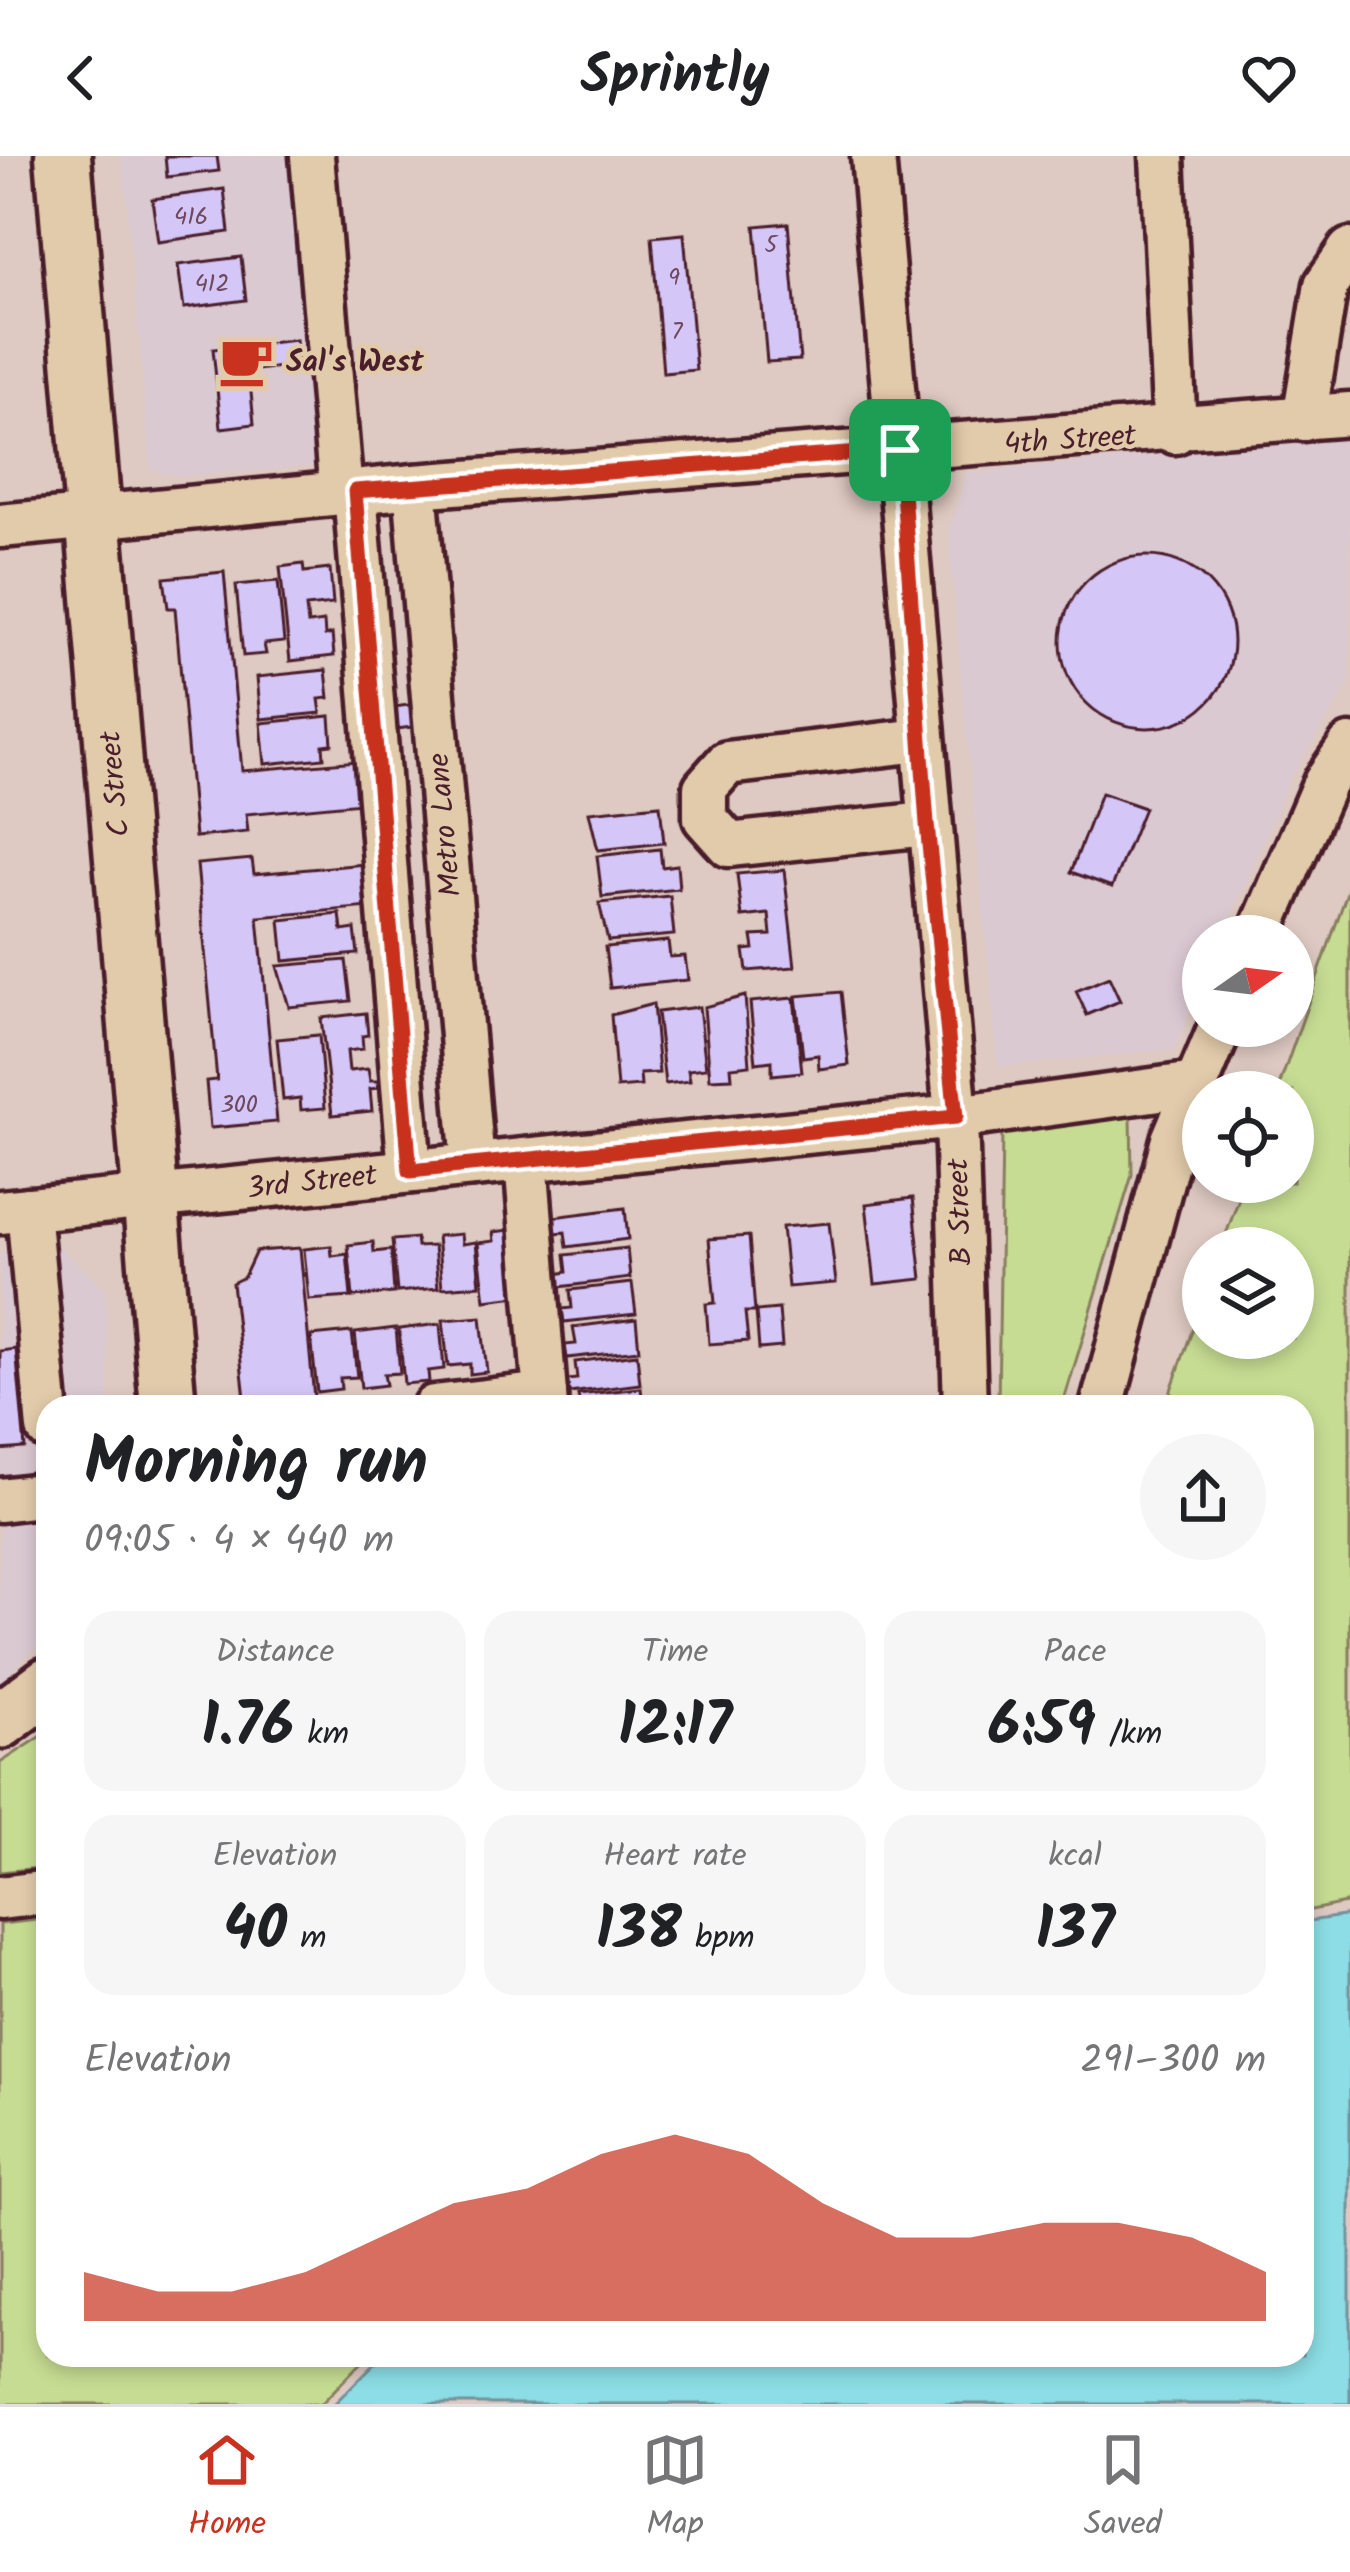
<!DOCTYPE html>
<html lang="en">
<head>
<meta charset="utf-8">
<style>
	body { margin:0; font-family:Kalam,sans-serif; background:#f6f6f6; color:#202124; height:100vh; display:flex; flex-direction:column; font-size:45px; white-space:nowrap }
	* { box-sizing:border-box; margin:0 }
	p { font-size:39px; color:#757577 }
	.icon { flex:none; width:66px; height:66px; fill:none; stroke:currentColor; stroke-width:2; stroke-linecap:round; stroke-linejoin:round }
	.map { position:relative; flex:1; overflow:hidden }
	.panel { position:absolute; left:36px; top:1239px; width:1278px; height:972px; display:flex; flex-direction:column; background:#fff; border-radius:36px; box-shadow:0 6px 18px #0003 }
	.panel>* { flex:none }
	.needle { width:78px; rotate:76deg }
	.controls { position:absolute; left:1182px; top:759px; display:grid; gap:24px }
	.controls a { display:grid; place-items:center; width:132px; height:132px; border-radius:50%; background:#fff; box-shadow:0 6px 18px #0003; font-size:60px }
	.pin { position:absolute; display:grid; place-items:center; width:102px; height:102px; color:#fff; margin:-51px; border-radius:24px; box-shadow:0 6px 18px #0006 }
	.round { display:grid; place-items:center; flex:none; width:126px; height:126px; border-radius:63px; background:#f6f6f6 }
	.overview { display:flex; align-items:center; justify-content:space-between; height:204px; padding:0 48px }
	h1 { font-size:66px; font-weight:700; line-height:90px }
	.metrics { display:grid; grid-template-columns:repeat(3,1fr); gap:18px; height:204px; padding:12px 48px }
	.metrics div { display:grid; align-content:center; border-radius:30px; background:#f6f6f6; text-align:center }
	.metrics b { font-size:60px; font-weight:700 }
	.metrics small { font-size:33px; font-weight:400 }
	.metrics p { font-size:33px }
	.chart { height:336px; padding:24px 48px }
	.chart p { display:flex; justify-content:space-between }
	.chart svg { width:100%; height:216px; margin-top:12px; fill:#c8321e; opacity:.7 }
	header { display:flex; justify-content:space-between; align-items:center; height:156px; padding:0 48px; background:#fff; font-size:54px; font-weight:700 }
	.tab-bar { display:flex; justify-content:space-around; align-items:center; height:168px; border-top:3px solid #e0e0e0; background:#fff; font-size:33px; color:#757577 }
	.tab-bar a { display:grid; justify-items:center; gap:6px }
	.tab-bar .active { color:#c8321e }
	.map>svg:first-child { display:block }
</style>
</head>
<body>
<header><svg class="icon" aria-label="back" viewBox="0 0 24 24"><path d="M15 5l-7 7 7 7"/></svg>Sprintly<svg class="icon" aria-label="heart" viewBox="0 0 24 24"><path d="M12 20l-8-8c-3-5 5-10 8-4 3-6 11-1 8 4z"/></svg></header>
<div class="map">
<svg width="1350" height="2248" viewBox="0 0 1350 2248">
	<rect width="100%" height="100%" fill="#decac2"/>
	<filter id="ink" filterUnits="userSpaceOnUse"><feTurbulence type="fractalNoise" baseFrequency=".00833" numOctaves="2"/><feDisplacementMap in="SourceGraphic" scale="24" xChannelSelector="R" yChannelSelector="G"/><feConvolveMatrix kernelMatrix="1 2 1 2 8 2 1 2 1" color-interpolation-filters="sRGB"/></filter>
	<g filter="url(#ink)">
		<g fill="#dbc9d2">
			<path d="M 122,0 L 322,0 L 346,307 L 182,320 L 151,314 Z"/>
			<path d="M 1350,282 L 1350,527 L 1291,620 L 1223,780 L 1203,780 L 1203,827 L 1175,893 L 998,911 L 948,378 L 967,317 Z"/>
			<path d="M 60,1091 L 105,1132 L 110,1251 L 48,1251 L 48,1479 L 0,1528 L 0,1098 Z"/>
		</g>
		<g fill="#c6dc92" stroke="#887e5e" stroke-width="3">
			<path d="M 1350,728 L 1350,1746 L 1302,1756 L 1302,1251 L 1165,1251 L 1203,1144 L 1203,1182 L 1293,1182 L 1293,1092 L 1221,1092 L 1245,1026 L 1293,1026 L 1293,936 L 1277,936 Z"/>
			<path d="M 1131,959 L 1132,1019 L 1062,1251 L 998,1251 L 1002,974 Z"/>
			<path d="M 48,1576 L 48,1711 L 0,1716 L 0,1607 Z"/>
			<path d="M 48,1763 L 48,2199 L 368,2199 L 321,2248 L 0,2248 L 0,1768 Z"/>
		</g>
		<path fill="#8cdde5" stroke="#72919b" stroke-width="3" d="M 1350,1759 L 1350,2248 L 334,2248 L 383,2199 L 1302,2199 L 1302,1766 Z"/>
		<g fill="#d5c6f8" stroke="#4a1f2b" stroke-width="3">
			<path d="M 165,0 L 217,0 L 219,15 L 167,21 Z"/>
			<path d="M 224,33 L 229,76 L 158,86 L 152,43 Z"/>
			<path d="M 788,67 L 800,204 L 767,206 L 755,70 Z"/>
			<path d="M 684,78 L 696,214 L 663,217 L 652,81 Z"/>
			<path d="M 241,101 L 246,144 L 184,152 L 178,109 Z"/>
			<path d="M 296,184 L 298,209 L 249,215 L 254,268 L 221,272 L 213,193 Z"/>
			<circle cx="1147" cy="486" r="86"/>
			<path d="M 303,408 L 304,416 L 330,413 L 333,448 L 306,451 L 308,468 L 324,466 L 325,480 L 332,478 L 334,500 L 290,505 L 280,411 Z"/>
			<path d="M 224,416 L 242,615 L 357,605 L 361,647 L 246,658 L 248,676 L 195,681 L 175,452 L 168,452 L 164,422 Z"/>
			<path d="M 278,425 L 284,486 L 264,488 L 266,498 L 243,500 L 236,429 Z"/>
			<path d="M 326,514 L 329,542 L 319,543 L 321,557 L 261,563 L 257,521 Z"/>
			<path d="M 416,548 L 419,570 L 397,573 L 394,551 Z"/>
			<path d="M 330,560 L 332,588 L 323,589 L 324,602 L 265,608 L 261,567 Z"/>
			<path d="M 1101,637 L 1144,652 L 1112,731 L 1071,716 Z"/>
			<path d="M 660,649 L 664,687 L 598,694 L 589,656 Z"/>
			<path d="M 660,693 L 662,711 L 677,709 L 679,733 L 602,741 L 597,700 Z"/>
			<path d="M 252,703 L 254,718 L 366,708 L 370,751 L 258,761 L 277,966 L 210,972 L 206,925 L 217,924 L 197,708 Z"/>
			<path d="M 784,714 L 795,811 L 747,815 L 744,794 L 754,793 L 752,780 L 771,779 L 769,758 L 742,761 L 737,718 Z"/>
			<path d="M 670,740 L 674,779 L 608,785 L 599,747 Z"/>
			<path d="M 340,758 L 342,775 L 355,773 L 358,798 L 284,805 L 280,764 Z"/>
			<path d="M 668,785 L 670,801 L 685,800 L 688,824 L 610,832 L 605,791 Z"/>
			<path d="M 346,804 L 351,845 L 289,851 L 277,810 Z"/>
			<path d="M 1109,821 L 1120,845 L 1087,859 L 1076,835 Z"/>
			<path d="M 841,836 L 849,909 L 819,913 L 818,899 L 803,901 L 796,840 Z"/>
			<path d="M 745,840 L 750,909 L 731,911 L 732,922 L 710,923 L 704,851 Z"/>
			<path d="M 794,842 L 802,916 L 772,919 L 772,905 L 756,907 L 750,846 Z"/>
			<path d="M 653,848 L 659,917 L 640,918 L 641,930 L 617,932 L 611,859 Z"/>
			<path d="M 699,851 L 706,912 L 688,914 L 690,925 L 665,928 L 657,856 Z"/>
			<path d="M 366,857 L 368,879 L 362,880 L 363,893 L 347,895 L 349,915 L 368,913 L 370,925 L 378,925 L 378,932 L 370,933 L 372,955 L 332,959 L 321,862 Z"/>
			<path d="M 319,879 L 325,952 L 301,954 L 300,942 L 283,944 L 277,883 Z"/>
			<path d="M 913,1042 L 922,1123 L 875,1128 L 866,1048 Z"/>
			<path d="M 625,1052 L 628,1083 L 567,1091 L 565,1076 L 554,1077 L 553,1061 Z"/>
			<path d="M 829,1067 L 836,1127 L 788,1131 L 782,1071 Z"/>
			<path d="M 510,1074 L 518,1140 L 485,1144 L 478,1087 L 494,1085 L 493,1076 Z"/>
			<path d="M 461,1078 L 462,1088 L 476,1086 L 480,1129 L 442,1132 L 437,1080 Z"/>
			<path d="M 749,1080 L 755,1156 L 745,1156 L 748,1185 L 709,1188 L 706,1148 L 715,1147 L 709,1083 Z"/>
			<path d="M 416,1082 L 417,1091 L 434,1090 L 438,1132 L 397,1136 L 392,1084 Z"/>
			<path d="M 373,1086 L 374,1096 L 391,1094 L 394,1137 L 353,1141 L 348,1089 Z"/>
			<path d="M 331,1090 L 332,1100 L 347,1098 L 351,1141 L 309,1144 L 304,1093 Z"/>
			<path d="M 300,1092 L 314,1242 L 246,1251 L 232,1127 L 244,1121 L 256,1095 Z"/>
			<path d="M 627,1092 L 630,1122 L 559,1131 L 557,1118 L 567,1116 L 565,1099 Z"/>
			<path d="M 632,1127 L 636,1158 L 564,1166 L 562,1153 L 572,1152 L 570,1134 Z"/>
			<path d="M 779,1153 L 782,1191 L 759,1193 L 756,1155 Z"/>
			<path d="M 481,1161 L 487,1216 L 470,1218 L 470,1208 L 448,1210 L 443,1164 Z"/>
			<path d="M 636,1163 L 639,1194 L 567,1202 L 565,1189 L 576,1188 L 573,1171 Z"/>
			<path d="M 440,1168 L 444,1213 L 428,1215 L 429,1226 L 404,1228 L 399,1173 Z"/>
			<path d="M 396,1172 L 400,1217 L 384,1218 L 386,1229 L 361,1232 L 355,1177 Z"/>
			<path d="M 352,1176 L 357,1221 L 340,1222 L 341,1233 L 317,1236 L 311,1180 Z"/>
			<path d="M 16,1193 L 25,1292 L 0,1294 L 0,1195 Z"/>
			<path d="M 637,1198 L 640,1228 L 569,1237 L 567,1224 L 577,1223 L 575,1206 Z"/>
			<path d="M 641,1232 L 643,1251 L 580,1251 L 578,1239 Z"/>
		</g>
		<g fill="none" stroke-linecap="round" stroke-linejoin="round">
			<defs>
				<g id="minor">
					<path d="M 312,0 L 341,337"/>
					<path d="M 873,0 L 956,961 L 965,1251"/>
					<path d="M 1162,0 L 1175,276"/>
					<path d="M 1304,263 L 1326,129 L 1350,94"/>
					<path d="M 415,330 L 473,1009"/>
					<path d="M 355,335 L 410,1015"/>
					<path d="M 0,370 L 415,330 L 1350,258"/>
					<path d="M 920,584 L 727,607 L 705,632 L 705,662 L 729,689 L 927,668"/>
					<path d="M 1259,780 L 1325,626 L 1350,590"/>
					<path d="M 526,1004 L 546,1251"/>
					<path d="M 28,1053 L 48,1272"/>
					<path d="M 0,1056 L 956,961 L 1196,928"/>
					<path d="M 434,1251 L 545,1238"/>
					<path d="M 1102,1251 L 1173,984 L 1221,870"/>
					<path d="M 0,1344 L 48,1338"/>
					<path d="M 0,1742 L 48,1736"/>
				</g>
				<g id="major">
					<path d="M 63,0 L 168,1251"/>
					<path d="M 0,1565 L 48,1529"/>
				</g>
			</defs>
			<use href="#minor" stroke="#4a1f2b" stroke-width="51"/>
			<use href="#major" stroke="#4a1f2b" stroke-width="63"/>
			<use href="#minor" stroke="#e2cbab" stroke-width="42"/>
			<use href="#major" stroke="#e2cbab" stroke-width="54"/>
		</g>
	</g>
	<g fill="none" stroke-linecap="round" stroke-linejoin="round" filter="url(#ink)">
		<defs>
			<path id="route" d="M 900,294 L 927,668 L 956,961 L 410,1015 L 355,335 Z"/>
		</defs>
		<use href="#route" stroke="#fff" stroke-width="24"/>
		<use href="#route" stroke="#c8321e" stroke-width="15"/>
	</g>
	<defs>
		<symbol id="cafe-bare" viewBox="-9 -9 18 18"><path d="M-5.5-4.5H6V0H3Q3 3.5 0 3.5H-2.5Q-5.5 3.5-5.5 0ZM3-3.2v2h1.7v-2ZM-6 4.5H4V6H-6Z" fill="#c8321e" stroke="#e2cbab" stroke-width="2.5" paint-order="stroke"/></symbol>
	</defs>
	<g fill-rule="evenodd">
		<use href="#cafe-bare" x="208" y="167" width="76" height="76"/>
	</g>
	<g text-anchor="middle" stroke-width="9" stroke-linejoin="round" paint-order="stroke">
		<g font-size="24" fill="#6d495e">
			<text x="191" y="68">416</text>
			<text x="771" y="96">5</text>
			<text x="674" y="129">9</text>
			<text x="212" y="135">412</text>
			<text x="677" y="183">7</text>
			<text x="239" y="956">300</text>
		</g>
		<g font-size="30" font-weight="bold" fill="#4a1f2b" stroke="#e2cbab" text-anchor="start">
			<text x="286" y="215">Sal's West</text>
		</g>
		<g font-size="30" fill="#4a1f2b" stroke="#e2cbab">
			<text transform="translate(1070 283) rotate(-4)" y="10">4th Street</text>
			<text transform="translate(114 628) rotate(-95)" y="10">C Street</text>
			<text transform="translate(444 669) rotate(-95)" y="10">Metro Lane</text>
			<text transform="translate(312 1025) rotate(-6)" y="10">3rd Street</text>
			<text transform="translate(959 1056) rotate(-92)" y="10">B Street</text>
		</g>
	</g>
</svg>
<div class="controls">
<a><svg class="needle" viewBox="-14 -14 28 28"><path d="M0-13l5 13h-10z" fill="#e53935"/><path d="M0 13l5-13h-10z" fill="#757577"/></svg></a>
<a><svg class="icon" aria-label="locate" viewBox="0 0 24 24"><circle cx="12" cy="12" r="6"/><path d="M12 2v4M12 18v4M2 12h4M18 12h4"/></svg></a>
<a><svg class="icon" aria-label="layers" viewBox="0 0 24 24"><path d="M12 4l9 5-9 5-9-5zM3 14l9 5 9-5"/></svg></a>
</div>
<div class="pin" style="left:900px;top:294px;background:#1e9e55"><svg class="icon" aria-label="arrive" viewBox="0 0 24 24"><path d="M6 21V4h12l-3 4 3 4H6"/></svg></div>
<section class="panel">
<div class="overview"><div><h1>Morning run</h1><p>09:05 · 4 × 440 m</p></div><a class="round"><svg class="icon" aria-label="share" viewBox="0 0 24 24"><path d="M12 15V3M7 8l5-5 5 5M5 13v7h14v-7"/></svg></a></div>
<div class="metrics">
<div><p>Distance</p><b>1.76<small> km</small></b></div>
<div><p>Time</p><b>12:17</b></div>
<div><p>Pace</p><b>6:59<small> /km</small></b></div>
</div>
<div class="metrics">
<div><p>Elevation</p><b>40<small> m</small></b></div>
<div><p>Heart rate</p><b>138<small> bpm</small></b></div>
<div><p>kcal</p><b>137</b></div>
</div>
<div class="chart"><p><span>Elevation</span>291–300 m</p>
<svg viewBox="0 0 160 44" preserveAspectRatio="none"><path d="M0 44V34L10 38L20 38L30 34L40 27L50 20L60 17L70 10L80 6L90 10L100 20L110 27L120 27L130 24L140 24L150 27L160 34V44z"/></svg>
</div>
</section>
</div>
<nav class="tab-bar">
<a class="active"><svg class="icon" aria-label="home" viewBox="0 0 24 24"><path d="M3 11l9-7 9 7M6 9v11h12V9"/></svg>Home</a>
<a><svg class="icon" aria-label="map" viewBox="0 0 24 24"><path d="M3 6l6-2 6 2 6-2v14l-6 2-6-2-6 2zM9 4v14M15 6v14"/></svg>Map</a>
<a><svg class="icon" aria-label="saved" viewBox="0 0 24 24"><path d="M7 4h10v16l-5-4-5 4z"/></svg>Saved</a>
</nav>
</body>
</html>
